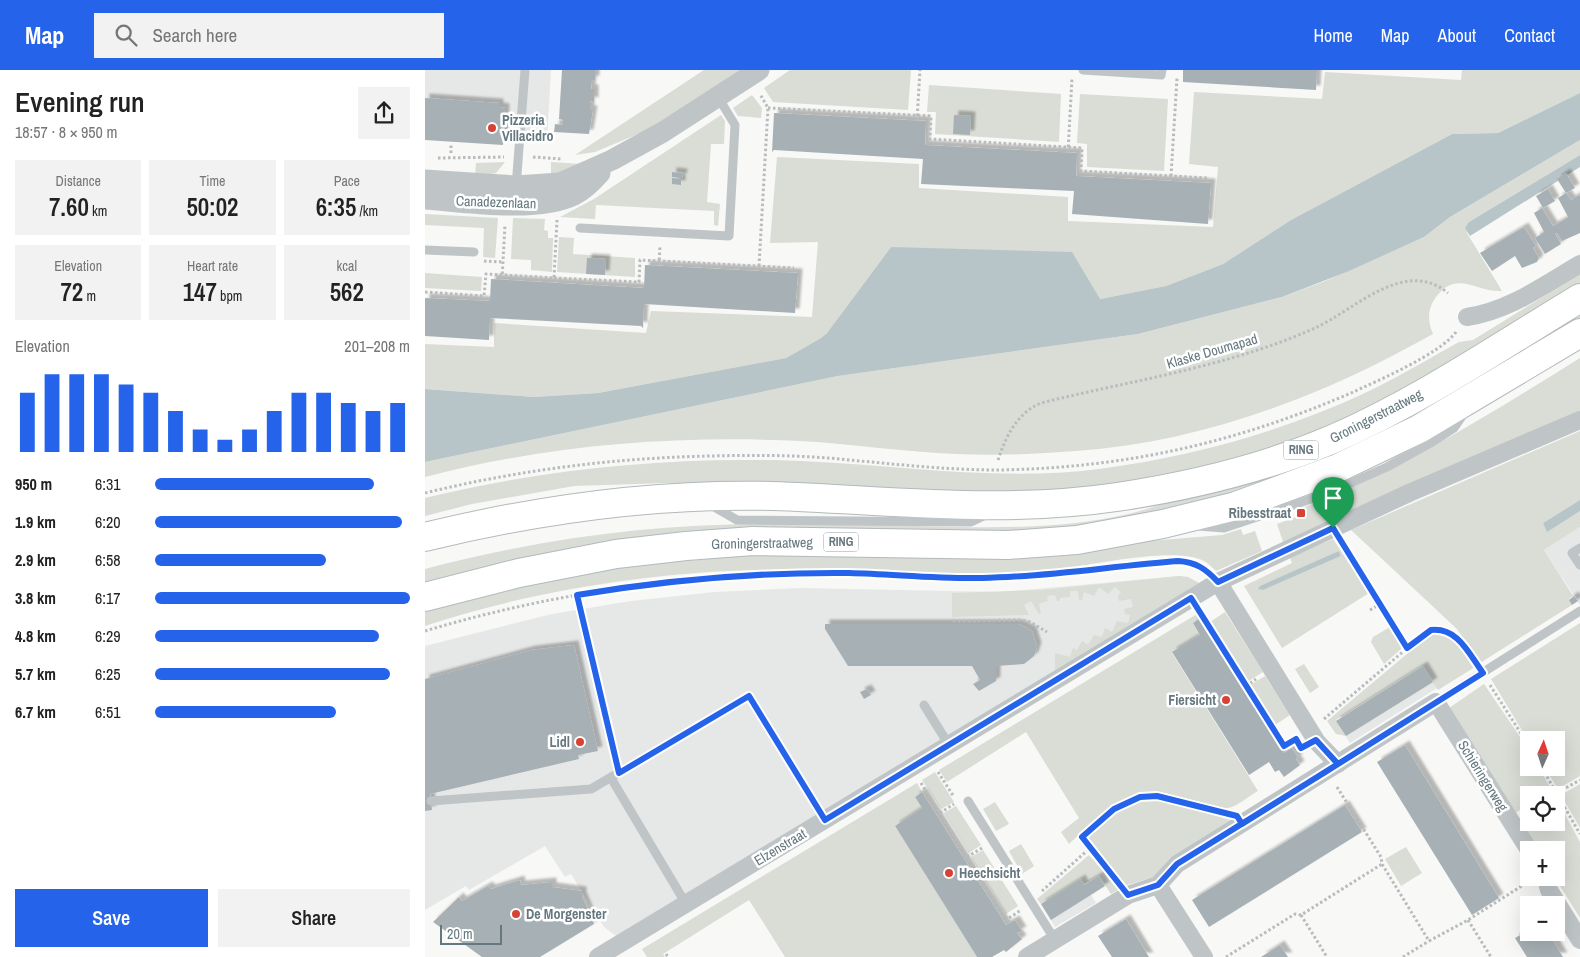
<!DOCTYPE html>
<html lang="en">
<head>
<meta charset="utf-8">
<style>
	body { margin:0; font-family:"Archivo Narrow",sans-serif; background:#f2f2f2; color:#222; height:100vh; display:flex; flex-direction:column; font-size:19px; white-space:nowrap }
	* { box-sizing:border-box; margin:0 }
	p { font-size:16px; color:#767676 }
	.icon { flex:none; width:28px; height:28px; fill:none; stroke:currentColor; stroke-width:2; stroke-linecap:round; stroke-linejoin:round }
	.map { position:relative; flex:1; overflow:hidden }
	.side { display:flex; flex-direction:column; background:#fff; width:425px }
	.side>* { flex:none }
	.needle { width:32px; rotate:3deg }
	.fabs { position:absolute; left:1095px; top:661px; display:grid; gap:10px }
	.fabs a { display:grid; place-items:center; width:45px; height:45px; border-radius:0px; background:#fff; box-shadow:0 5px 20px #0002; font-size:25px }
	.scale { position:absolute; left:15px; bottom:12px; width:62px; box-sizing:border-box; padding-left:5px; border:2px solid #65787f; border-top:0; font-size:14px; line-height:18px; white-space:nowrap; color:#65787f; -webkit-text-stroke:4px #fff; paint-order:stroke }
	.pin { position:absolute; display:grid; place-items:center; width:42px; height:42px; color:#fff; margin:-51px -21px; border-radius:50% 50% 50% 0; rotate:-45deg; box-shadow:0 0 5px #0007 }
	.pin .icon { rotate:45deg }
	.round { display:grid; place-items:center; flex:none; width:52px; height:52px; border-radius:0px; background:#f2f2f2 }
	.headline { display:flex; align-items:center; justify-content:space-between; height:85px; padding:0 15px }
	h1 { font-size:28px; font-weight:600; line-height:38px }
	.figures { display:grid; grid-template-columns:repeat(3,1fr); gap:8px; height:85px; padding:5px 15px }
	.figures div { display:grid; align-content:center; border-radius:0px; background:#f2f2f2; text-align:center }
	.figures b { font-size:25px; font-weight:600 }
	.figures small { font-size:14px; font-weight:400 }
	.figures p { font-size:14px }
	.chart { height:140px; padding:10px 15px }
	.chart p { display:flex; justify-content:space-between }
	.chart svg { width:100%; height:90px; margin-top:5px; stroke:#2563eb; stroke-width:6 }
	.primary-button { display:flex; gap:10px; margin-top:auto; padding:10px 15px }
	.primary-button a { flex:1; height:58px; border-radius:0px; background:#2563eb; color:#fff; font-size:20px; font-weight:600; line-height:58px; text-align:center }
	.primary-button a+a { background:#f2f2f2; color:#222 }
	ul { padding:0 15px; list-style:none; font-size:16px }
	li { display:grid; grid-template-columns:80px 60px 1fr; align-items:center; height:38px }
	li i { height:12px; border-radius:6px; background:#2563eb }
	header { display:flex; align-items:center; gap:30px; box-sizing:border-box; height:70px; padding:0 25px; background:#2563eb; color:#fff }
	header strong { font-size:24px }
	nav { display:flex; gap:28px; margin-inline-start:auto; font-size:18px }
	.search { width:350px; height:45px; background:#f2f2f2; display:flex; align-items:center; gap:12px; box-sizing:border-box; padding:0 18px; border-radius:0px; color:#767676; font-size:19px }
	main { display:flex; flex:1; min-height:0 }
	.map>svg:first-child { display:block }
</style>
</head>
<body>
<header>
<strong>Map</strong>
<div class="search"><svg class="icon" aria-label="search" viewBox="0 0 24 24"><circle cx="10" cy="10" r="6"/><path d="M15 15l6 6"/></svg>Search here</div>
<nav><a>Home</a><a>Map</a><a>About</a><a>Contact</a></nav>
</header>
<main>
<section class="side">
<div class="headline"><div><h1>Evening run</h1><p>18:57 · 8 × 950 m</p></div><a class="round"><svg class="icon" aria-label="share" viewBox="0 0 24 24"><path d="M12 15V3M7 8l5-5 5 5M5 13v7h14v-7"/></svg></a></div>
<div class="figures">
<div><p>Distance</p><b>7.60<small> km</small></b></div>
<div><p>Time</p><b>50:02</b></div>
<div><p>Pace</p><b>6:35<small> /km</small></b></div>
</div>
<div class="figures">
<div><p>Elevation</p><b>72<small> m</small></b></div>
<div><p>Heart rate</p><b>147<small> bpm</small></b></div>
<div><p>kcal</p><b>562</b></div>
</div>
<div class="chart"><p><span>Elevation</span>201–208 m</p>
<svg viewBox="0 0 160 44" preserveAspectRatio="none"><path d="M5 44V15M15 44V6M25 44V6M35 44V6M45 44V11M55 44V15M65 44V24M75 44V33M85 44V38M95 44V33M105 44V24M115 44V15M125 44V15M135 44V20M145 44V24M155 44V20"/></svg>
</div>
<ul>
<li><b>950 m</b>6:31<i style="width:86%"></i></li>
<li><b>1.9 km</b>6:20<i style="width:97%"></i></li>
<li><b>2.9 km</b>6:58<i style="width:67%"></i></li>
<li><b>3.8 km</b>6:17<i style="width:100%"></i></li>
<li><b>4.8 km</b>6:29<i style="width:88%"></i></li>
<li><b>5.7 km</b>6:25<i style="width:92%"></i></li>
<li><b>6.7 km</b>6:51<i style="width:71%"></i></li>
</ul>
<div class="primary-button"><a>Save</a><a>Share</a></div>
</section>
<div class="map">
<svg width="1155" height="887" viewBox="0 0 1155 887">
	<defs>
		<filter id="shadow"><feDropShadow dx="4.5" dy="-4.5" stdDeviation="1" flood-color="#0004"/></filter>
	</defs>
	<rect width="100%" height="100%" fill="#f8f8f6"/>
	<g fill="#e6e8e7">
		<path d="M 0,0 L 126,0 L 122,70 L 0,63 Z"/>
		<path d="M 1155,457 L 1155,535 L 1119,480 Z"/>
		<path d="M 754,506 L 763,507 L 774,513 L 191,866 L 179,857 L 146,804 L 140,807 L 120,776 L 44,820 L 41,816 L 0,840 L 0,576 L 127,544 L 206,531 L 289,522 L 376,518 L 576,522 Z"/>
		<path d="M 998,596 L 1012,618 L 925,673 L 911,651 Z"/>
		<path d="M 656,809 L 671,833 L 630,857 L 616,834 Z"/>
	</g>
	<g fill="#d9ddd5" fill-rule="evenodd">
		<path d="M 279,0 L 315,0 L 232,56 L 170,82 L 150,85 Z"/>
		<path d="M 365,0 L 486,0 L 483,40 L 348,32 L 339,18 Z"/>
		<path d="M 1037,0 L 1155,0 L 1155,23 L 1073,63 L 1027,64 L 866,150 L 798,194 L 741,216 L 675,229 L 466,177 L 402,263 L 396,268 L 361,288 L 173,323 L 109,327 L 0,319 L 0,274 L 69,277 L 69,253 L 221,263 L 226,241 L 387,247 L 393,172 L 345,173 L 352,87 L 494,94 L 494,118 L 643,127 L 643,151 L 788,157 L 793,97 L 764,94 L 769,22 L 897,29 L 900,2 L 1036,10 Z"/>
		<path d="M 504,15 L 636,24 L 634,72 L 510,64 L 511,42 L 502,42 Z"/>
		<path d="M 655,24 L 743,29 L 739,101 L 662,97 L 662,74 L 652,73 Z"/>
		<path d="M 327,25 L 337,38 L 336,48 L 313,46 L 308,38 Z"/>
		<path d="M 296,45 L 300,51 L 299,74 L 286,74 L 282,132 L 295,134 L 293,156 L 289,155 L 289,141 L 171,135 L 170,149 L 135,147 L 169,129 Z"/>
		<path d="M 1155,70 L 1155,85 L 1044,152 L 1042,163 L 1077,221 C 1052,223 1030,197 1009,230 C 1002,241 1003,253 1008,264 C 898,326 778,372 651,381 C 611,384 571,386 531,384 C 480,382 428,374 376,371 C 251,365 121,375 0,407 L 0,392 L 413,306 L 713,264 L 857,227 L 900,211 L 999,167 L 1025,147 Z"/>
		<path d="M 80,92 L 71,103 L 50,107 L 51,93 Z"/>
		<path d="M 126,92 L 157,94 L 126,109 Z"/>
		<path d="M 0,144 L 73,148 L 70,188 L 58,187 L 59,158 L 0,155 Z"/>
		<path d="M 88,148 L 120,149 L 119,160 L 123,161 L 123,168 L 128,168 L 127,202 L 106,200 L 106,190 L 86,189 Z"/>
		<path d="M 134,167 L 149,168 L 148,184 L 210,188 L 210,207 L 132,202 Z"/>
		<path d="M 0,203 L 57,207 L 56,221 L 0,218 Z"/>
		<path d="M 1155,204 L 1155,215 L 951,337 L 876,370 L 800,394 L 661,421 L 567,427 L 375,414 L 242,413 L 149,416 L 47,434 L 0,446 L 0,428 C 123,398 249,386 376,391 C 475,395 575,412 674,399 C 766,387 856,362 940,323 C 972,308 1003,289 1034,272 L 1048,270 Z"/>
		<path d="M 1155,240 L 1155,249 L 985,351 L 925,381 L 779,433 L 637,460 L 506,464 L 0,517 L 0,499 C 113,469 230,453 347,454 C 386,455 426,454 465,455 C 553,458 670,464 752,428 Z"/>
		<path d="M 1155,288 L 1155,341 L 858,472 L 852,454 L 879,444 L 877,438 C 976,400 1065,344 1155,288 Z"/>
		<path d="M 1155,361 L 1155,430 L 1118,453 L 1122,461 L 1155,441 L 1155,457 L 1119,480 L 1148,526 L 1144,529 L 1147,535 L 1055,593 L 1032,559 L 926,460 Z"/>
		<path d="M 816,459 L 818,465 L 830,461 L 837,481 L 791,501 C 788,498 783,493 779,491 C 751,477 679,493 647,497 C 625,500 601,502 579,503 C 497,506 415,498 333,500 C 226,502 101,522 0,556 L 0,537 L 154,501 L 272,487 L 712,472 L 797,465 Z"/>
		<path d="M 908,469 L 944,523 L 857,578 L 819,516 L 867,493 L 865,487 ZM 914,481 L 916,486 L 838,520 Z"/>
		<path d="M 754,506 L 763,507 L 774,513 L 630,600 L 630,583 L 645,587 L 648,578 L 652,580 L 657,571 L 663,575 L 669,565 L 677,567 L 680,558 L 687,562 L 692,551 L 703,553 L 705,545 L 700,544 L 699,539 L 708,537 L 706,529 L 694,531 L 693,526 L 696,522 L 690,517 L 683,524 L 674,517 L 669,526 L 659,522 L 657,530 L 654,530 L 653,521 L 645,521 L 645,527 L 635,528 L 635,531 L 632,531 L 630,525 L 622,526 L 623,531 L 614,534 L 616,543 L 614,544 L 606,531 L 599,535 L 604,545 L 527,547 L 527,523 L 617,520 Z"/>
		<path d="M 800,542 L 838,602 L 822,612 L 785,552 Z"/>
		<path d="M 772,544 L 775,548 L 768,553 L 775,565 L 747,583 L 833,721 C 824,726 813,736 803,738 C 775,746 743,716 713,724 C 686,732 664,756 644,774 L 636,762 L 654,748 L 601,662 L 522,712 L 514,700 Z"/>
		<path d="M 1155,553 L 1155,706 L 1133,719 L 1120,698 L 1131,698 L 1131,670 L 1104,672 L 1066,609 Z"/>
		<path d="M 965,557 L 977,578 L 959,594 L 946,572 L 948,567 Z"/>
		<path d="M 1007,563 C 1030,561 1038,581 1050,597 L 1013,620 L 997,596 L 911,650 L 921,666 L 911,664 L 902,651 Z"/>
		<path d="M 879,594 L 894,617 L 885,623 L 870,599 Z"/>
		<path d="M 840,606 L 865,645 L 850,655 L 825,615 Z"/>
		<path d="M 1059,614 L 1104,680 L 1104,698 L 1114,698 L 1128,722 L 1122,725 L 1104,725 L 1104,735 L 1090,743 L 1024,638 Z"/>
		<path d="M 510,702 L 529,732 L 516,739 L 497,710 Z"/>
		<path d="M 492,713 L 497,722 L 490,727 L 497,738 L 470,756 L 552,887 L 360,887 L 324,830 L 238,884 L 240,887 L 222,887 L 217,879 Z"/>
		<path d="M 1155,714 L 1155,758 L 1136,725 Z"/>
		<path d="M 1131,728 L 1155,772 L 1155,848 L 1130,808 L 1131,780 L 1113,780 L 1093,749 L 1104,743 L 1104,752 L 1131,752 Z"/>
		<path d="M 716,730 L 740,731 L 805,750 L 746,787 L 729,807 L 699,816 L 661,768 L 691,742 Z"/>
		<path d="M 570,732 L 584,754 L 571,761 L 558,739 Z"/>
		<path d="M 531,736 L 556,775 L 544,783 L 519,743 Z"/>
		<path d="M 596,774 L 609,796 L 597,804 L 584,781 Z"/>
		<path d="M 981,777 L 997,803 L 976,816 L 960,789 Z"/>
		<path d="M 558,780 L 593,836 L 581,844 L 546,787 Z"/>
		<path d="M 664,785 L 694,819 L 686,824 L 674,806 L 659,814 L 656,809 L 616,834 L 612,829 Z"/>
	</g>
	<g fill="#b8c5c8">
		<path d="M 1155,23 L 1155,70 L 1025,147 L 999,167 L 924,201 L 857,227 L 713,264 L 413,306 L 0,392 L 0,319 L 109,327 L 173,323 L 361,288 L 396,268 L 402,263 L 466,177 L 647,182 L 675,229 L 741,216 L 798,194 L 866,150 L 1027,64 L 1073,63 Z"/>
		<path d="M 1155,85 L 1155,97 L 1045,166 L 1040,158 L 1044,152 Z"/>
		<path d="M 1155,430 L 1155,441 L 1122,462 L 1118,453 Z"/>
		<path d="M 914,481 L 916,486 L 838,520 L 833,519 L 835,516 Z"/>
	</g>
	<g fill="#a7b1b5" filter="url(#shadow)">
		<path d="M 137,0 L 170,0 L 170,10 L 167,10 L 166,19 L 169,19 L 169,32 L 165,31 L 165,40 L 168,40 L 164,64 L 129,62 L 130,54 L 138,55 L 138,50 L 134,49 Z"/>
		<path d="M 758,0 L 892,0 L 891,20 L 758,12 Z"/>
		<path d="M 0,28 L 74,33 L 74,37 L 80,38 L 78,75 L 0,70 Z"/>
		<path d="M 349,43 L 501,51 L 500,75 L 652,83 L 651,106 L 786,113 L 783,154 L 647,144 L 649,121 L 496,114 L 498,89 L 349,80 L 347,82 Z"/>
		<path d="M 529,45 L 546,46 L 545,65 L 528,64 Z"/>
		<path d="M 247,102 L 258,103 L 257,108 L 247,107 Z"/>
		<path d="M 1141,103 L 1150,118 L 1141,123 L 1132,109 Z"/>
		<path d="M 247,108 L 256,109 L 256,115 L 247,114 Z"/>
		<path d="M 1123,119 L 1130,131 L 1118,138 L 1111,126 Z"/>
		<path d="M 1141,123 L 1146,130 L 1154,125 L 1155,127 L 1155,163 L 1137,171 L 1132,163 L 1130,164 L 1136,174 L 1120,184 L 1110,168 L 1119,162 L 1109,143 L 1117,138 L 1128,156 L 1137,151 L 1143,147 L 1133,128 Z"/>
		<path d="M 1099,157 L 1111,176 L 1108,178 L 1114,188 L 1112,192 L 1097,198 L 1090,186 L 1067,201 L 1055,183 Z"/>
		<path d="M 162,188 L 181,189 L 180,205 L 161,204 Z"/>
		<path d="M 220,195 L 373,203 L 370,243 L 219,234 L 218,258 L 216,256 L 65,248 L 64,270 L 0,266 L 0,228 L 65,231 L 66,209 L 219,218 Z"/>
		<path d="M 1149,526 L 1153,531 L 1147,535 L 1144,530 Z"/>
		<path d="M 775,548 L 859,683 L 867,678 L 873,688 L 871,689 L 875,695 L 859,707 L 854,700 L 850,702 L 844,692 L 824,705 L 747,582 L 775,565 L 768,553 Z"/>
		<path d="M 400,554 L 594,554 L 607,561 L 612,577 L 609,586 L 599,594 L 571,596 L 571,611 L 554,621 L 548,614 L 555,610 L 547,596 L 423,596 L 400,559 Z"/>
		<path d="M 149,575 L 173,681 L 153,685 L 154,689 L 5,724 L 7,740 L 0,741 L 0,609 L 106,580 Z"/>
		<path d="M 998,596 L 1008,612 L 921,666 L 911,651 Z"/>
		<path d="M 442,619 L 446,625 L 439,629 L 435,622 Z"/>
		<path d="M 980,675 L 1074,828 L 1047,845 L 952,692 Z"/>
		<path d="M 497,722 L 581,855 L 590,850 L 597,861 L 592,863 L 597,869 L 581,882 L 579,880 L 567,887 L 552,887 L 470,756 L 497,738 L 490,727 Z"/>
		<path d="M 920,735 L 937,762 L 784,857 L 767,830 Z"/>
		<path d="M 674,806 L 680,816 L 626,850 L 616,834 L 656,809 L 659,815 Z"/>
		<path d="M 95,810 L 96,815 L 127,812 L 127,817 L 157,821 L 157,826 L 169,854 L 115,887 L 57,887 L 8,852 L 34,827 L 37,831 L 63,816 L 66,819 Z"/>
		<path d="M 701,849 L 724,887 L 687,887 L 673,866 Z"/>
		<path d="M 1104,860 L 1104,862 L 1123,862 L 1138,887 L 1102,887 L 1090,868 Z"/>
		<path d="M 855,875 L 863,887 L 836,887 Z"/>
	</g>
	<g fill="none" stroke-linecap="round" stroke-linejoin="round">
		<defs>
			<g id="primary">
				<path d="M 0,467 C 114,439 230,423 348,426 C 463,430 577,444 692,427 C 765,416 840,398 908,369 C 995,331 1074,277 1155,228"/>
				<path d="M 0,527 L 94,503 L 191,484 L 261,476 L 328,471 L 583,475 L 652,470 L 738,454 L 811,436 L 911,399 L 994,359 L 1155,263"/>
			</g>
		</defs>
		<use href="#primary" stroke="#b3b9bc" stroke-width="30"/>
		<g stroke="#b8bcbe" stroke-width="3" stroke-dasharray="2.5 2.5" stroke-linecap="butt">
			<path d="M 343,38 L 506,46 L 505,69 L 657,78 L 656,101 L 782,108"/>
			<path d="M 492,51 L 495,0"/>
			<path d="M 643,82 L 647,8"/>
			<path d="M 26,83 L 26,74"/>
			<path d="M 108,87 L 137,89"/>
			<path d="M 13,88 L 79,87"/>
			<path d="M 746,106 L 752,8"/>
			<path d="M 59,191 L 78,192"/>
			<path d="M 234,195 L 235,176"/>
			<path d="M 334,196 L 343,38 L 335,24"/>
			<path d="M 129,208 L 214,212 L 215,190 L 369,198"/>
			<path d="M 77,209 L 80,155"/>
			<path d="M 0,222 L 59,226 L 61,204 L 129,208 L 132,150"/>
			<path d="M 573,390 C 581,366 592,343 616,333 C 708,310 803,297 890,258 C 930,240 979,187 1023,223"/>
			<path d="M 0,423 C 94,400 189,388 285,386 C 325,385 364,385 403,388 C 460,393 517,400 573,400 C 700,398 810,373 926,323 C 952,311 1015,284 1031,262"/>
			<path d="M 918,475 L 982,578"/>
			<path d="M 152,525 L 190,688"/>
			<path d="M 945,540 L 955,534"/>
			<path d="M 776,544 L 859,676 L 869,670"/>
			<path d="M 528,551 L 596,550 L 605,552 L 622,562"/>
			<path d="M 0,561 C 123,524 251,506 380,503 C 438,502 497,509 555,508 C 622,508 687,496 753,491 L 763,492 L 779,499"/>
			<path d="M 1065,615 L 1104,676"/>
			<path d="M 821,616 L 831,609"/>
			<path d="M 899,649 L 1000,563 C 1025,552 1037,573 1049,591"/>
			<path d="M 1117,698 L 1155,764"/>
			<path d="M 513,702 L 529,727"/>
			<path d="M 496,713 L 581,850 L 596,840"/>
			<path d="M 912,717 L 956,787 L 957,794 L 1004,871 L 1043,850 L 1103,812"/>
			<path d="M 1128,725 L 1155,710"/>
			<path d="M 515,743 L 529,734"/>
			<path d="M 542,787 L 557,778"/>
			<path d="M 691,811 L 657,767 C 670,756 684,741 699,733 C 731,717 765,738 797,743"/>
			<path d="M 617,821 L 665,778"/>
			<path d="M 876,845 L 902,887"/>
			<path d="M 1043,850 L 1066,887"/>
			<path d="M 241,884 L 243,887"/>
			<path d="M 801,887 L 870,844 L 876,845 L 957,794"/>
			<path d="M 978,887 L 1004,871"/>
		</g>
		<g stroke="#bfc5c7" stroke-width="9">
			<path d="M 658,0 L 736,5 L 737,0"/>
			<path d="M 91,117 L 100,0"/>
			<path d="M 155,158 L 304,166 L 310,55 L 293,27"/>
			<path d="M 0,180 L 49,182"/>
			<path d="M 284,434 L 312,450 L 546,452 L 563,444"/>
			<path d="M 773,456 L 799,458 L 901,424 L 962,397 L 1009,371 L 1029,358 L 1040,342"/>
			<path d="M 1155,478 L 1147,483 L 1155,495"/>
			<path d="M 1011,632 L 1155,541"/>
			<path d="M 499,635 L 524,675"/>
			<path d="M 186,708 L 261,834"/>
			<path d="M 6,731 L 166,719 L 324,626 L 400,750"/>
			<path d="M 543,731 L 630,870"/>
		</g>
		<g stroke="#bfc5c7" stroke-width="18">
			<path d="M 1042,247 C 1084,241 1119,215 1155,194"/>
			<path d="M 793,512 L 892,672 L 913,694"/>
			<path d="M 1121,808 L 1124,820 L 1155,870"/>
			<path d="M 733,815 L 779,887"/>
			<path d="M 173,887 L 793,512 L 984,423 L 1155,350"/>
			<path d="M 602,887 L 703,825 L 733,815 L 752,794 L 1011,632 L 1104,780"/>
		</g>
		<g stroke="#bfc5c7" stroke-width="21">
			<path d="M 0,110 L 91,116 L 135,113 L 187,90 L 238,62 L 334,0"/>
			<path d="M 0,129 C 41,132 112,143 149,125 C 159,120 168,111 175,103"/>
		</g>
		<use href="#primary" stroke="#fff" stroke-width="28"/>
	</g>
	<g fill="none" stroke-linecap="round" stroke-linejoin="round">
		<defs>
			<path id="route" d="M 908,458 L 793,512 C 781,499 771,492 753,491 C 687,496 622,507 557,508 C 512,509 468,504 424,503 C 333,502 242,510 152,525 L 194,703 L 324,626 L 400,750 L 766,528 L 859,676 L 871,669 L 876,678 L 891,670 L 913,694 L 817,754 L 812,746 L 732,726 L 715,727 L 689,739 L 657,767 L 703,825 L 733,815 L 752,794 L 902,701 L 913,694 L 1058,603 C 1044,584 1033,557 1006,560 L 982,578 L 908,458"/>
		</defs>
		<use href="#route" stroke="#fff" stroke-width="10"/>
		<use href="#route" stroke="#2563eb" stroke-width="6"/>
	</g>
	<g fill="#d84135" stroke="#fff" stroke-width="2">
		<circle cx="67" cy="58" r="5"/>
		<rect x="871" y="438" width="10" height="10" rx="2.5"/>
		<circle cx="801" cy="630" r="5"/>
		<circle cx="155" cy="672" r="5"/>
		<circle cx="524" cy="803" r="5"/>
		<circle cx="91" cy="844" r="5"/>
	</g>
	<g text-anchor="middle" stroke-width="5" stroke-linejoin="round" paint-order="stroke">
		<g fill="#fff" stroke="#93a0a5" stroke-width="1">
			<rect x="858.5" y="370.5" width="35" height="19" rx="4"/>
			<rect x="398.5" y="462.5" width="35" height="19" rx="4"/>
		</g>
		<g font-size="12" font-weight="bold" fill="#65787f">
			<text x="876" y="384">RING</text>
			<text x="416" y="476">RING</text>
		</g>
		<g font-size="14" font-weight="bold" fill="#65787f" stroke="#fff" text-anchor="start">
			<text x="77" y="55">Pizzeria<tspan x="77" dy="16">Villacidro</tspan></text>
			<text x="866" y="448" text-anchor="end">Ribesstraat</text>
			<text x="791" y="635" text-anchor="end">Fiersicht</text>
			<text x="145" y="677" text-anchor="end">Lidl</text>
			<text x="534" y="808">Heechsicht</text>
			<text x="101" y="849">De Morgenster</text>
		</g>
		<g font-size="14" fill="#65787f" stroke="#fff">
			<text transform="translate(71 132) rotate(2)" y="5">Canadezenlaan</text>
			<text transform="translate(787 281) rotate(-16)" y="5">Klaske Doumapad</text>
			<text transform="translate(951 346) rotate(-27)" y="5">Groningerstraatweg</text>
			<text transform="translate(337 473) rotate(-1)" y="5">Groningerstraatweg</text>
			<text transform="translate(1058 706) rotate(58)" y="5">Schieringerweg</text>
			<text transform="translate(355 777) rotate(-31)" y="5">Elzenstraat</text>
		</g>
	</g>
</svg>
<div class="fabs">
<a><svg class="needle" viewBox="-14 -14 28 28"><path d="M0-13l5 13h-10z" fill="#e53935"/><path d="M0 13l5-13h-10z" fill="#767676"/></svg></a>
<a><svg class="icon" aria-label="locate" viewBox="0 0 24 24"><circle cx="12" cy="12" r="6"/><path d="M12 2v4M12 18v4M2 12h4M18 12h4"/></svg></a>
<a>+</a>
<a>−</a>
</div>
<div class="scale">20 m</div>
<div class="pin" style="left:908px;top:458px;background:#1e9e55"><svg class="icon" aria-label="arrive" viewBox="0 0 24 24"><path d="M6 21V4h12l-3 4 3 4H6"/></svg></div>
</div>
</main>
</body>
</html>
